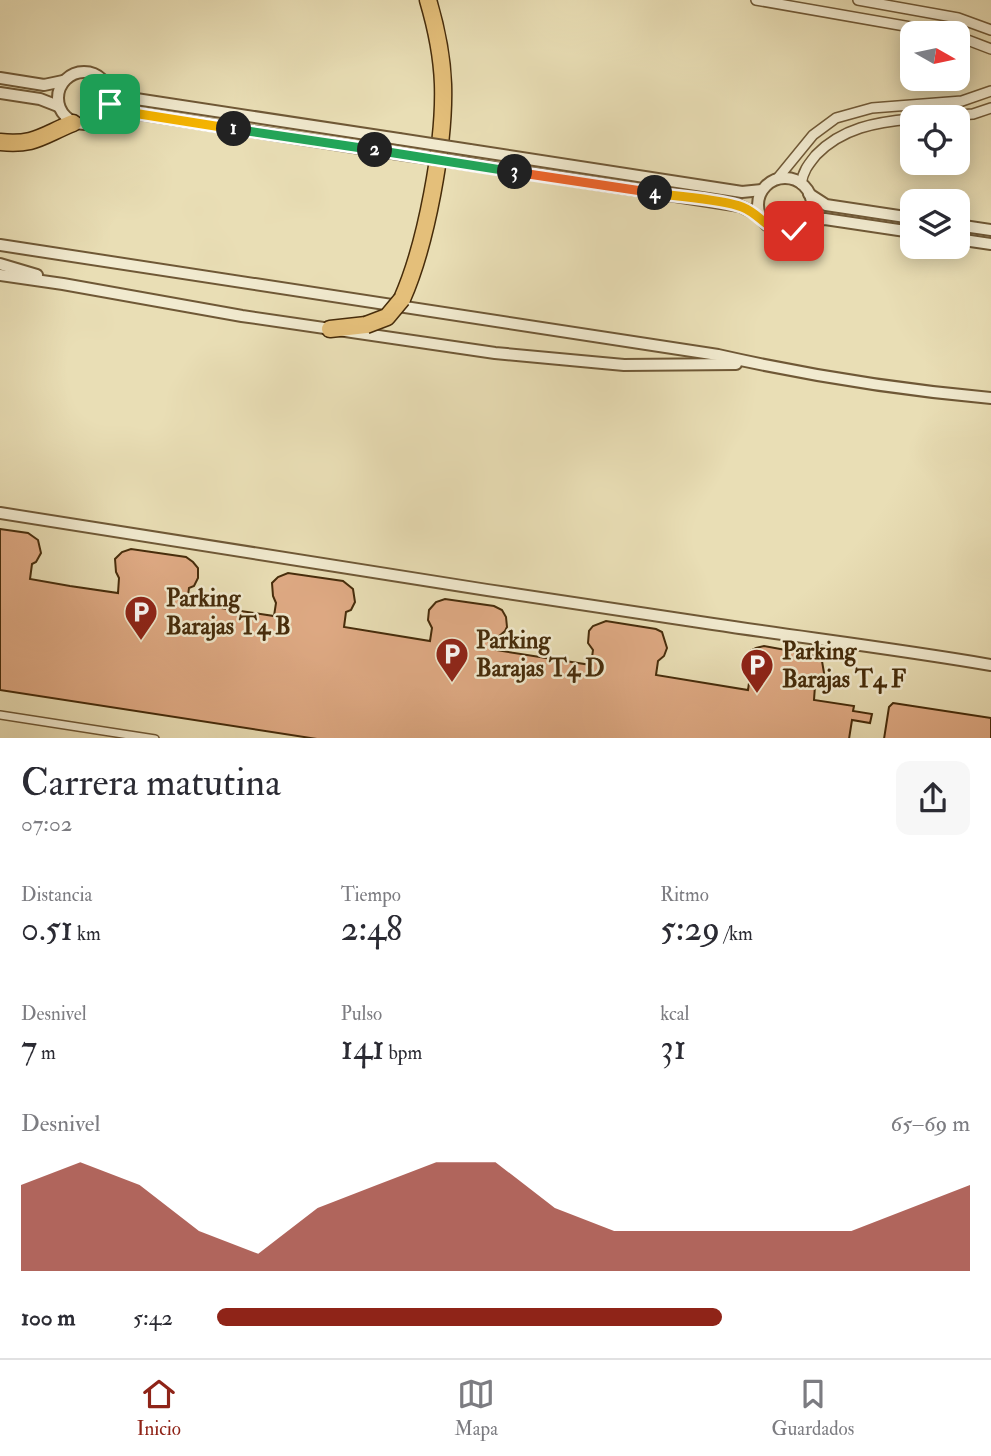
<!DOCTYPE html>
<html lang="es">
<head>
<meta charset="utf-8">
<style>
	body { margin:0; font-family:"IM FELL Double Pica",serif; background:#f7f7f7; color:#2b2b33; height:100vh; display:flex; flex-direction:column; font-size:26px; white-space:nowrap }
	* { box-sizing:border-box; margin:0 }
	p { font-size:23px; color:#7c7c81 }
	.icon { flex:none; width:38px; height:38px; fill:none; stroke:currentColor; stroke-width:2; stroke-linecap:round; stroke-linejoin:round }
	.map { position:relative; height:738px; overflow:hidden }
	.side { display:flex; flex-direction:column; background:#fff; flex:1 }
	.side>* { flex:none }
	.needle { width:46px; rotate:99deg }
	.buttons { position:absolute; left:900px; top:21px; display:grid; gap:14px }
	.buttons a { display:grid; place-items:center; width:70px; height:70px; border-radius:14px; background:#fff; box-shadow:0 4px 18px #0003; font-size:35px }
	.pin { position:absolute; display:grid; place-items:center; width:60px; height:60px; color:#fff; margin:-30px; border-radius:14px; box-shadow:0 4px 10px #0006 }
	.km { position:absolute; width:35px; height:35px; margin:-18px; border-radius:50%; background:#222; color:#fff; font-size:19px; line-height:35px; text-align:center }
	.round { display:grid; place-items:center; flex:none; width:74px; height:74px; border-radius:14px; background:#f7f7f7 }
	.headline { display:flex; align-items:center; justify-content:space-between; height:119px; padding:0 21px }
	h1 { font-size:38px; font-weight:600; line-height:52px }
	.stats { display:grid; grid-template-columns:repeat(3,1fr); gap:10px; height:119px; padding:7px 21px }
	.stats div { display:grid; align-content:center }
	.stats b { font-size:35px; font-weight:600 }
	.stats small { font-size:19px; font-weight:400 }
	.stats p { font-size:19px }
	.chart { height:196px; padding:14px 21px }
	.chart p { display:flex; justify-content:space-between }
	.chart svg { width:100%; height:126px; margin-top:7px; fill:#8f2418; opacity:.7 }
	ul { padding:0 21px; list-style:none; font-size:23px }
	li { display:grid; grid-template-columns:112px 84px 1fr; align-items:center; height:52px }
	li i { height:18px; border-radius:9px; background:#8f2418 }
	.tabs { display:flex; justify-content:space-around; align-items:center; height:98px; border-top:2px solid #e1e1e2; background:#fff; font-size:19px; color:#7c7c81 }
	.tabs a { display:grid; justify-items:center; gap:4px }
	.tabs .active { color:#8f2418 }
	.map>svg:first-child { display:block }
</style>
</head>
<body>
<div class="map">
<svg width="991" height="739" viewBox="0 0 991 739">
	<rect width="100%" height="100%" fill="#e9deb5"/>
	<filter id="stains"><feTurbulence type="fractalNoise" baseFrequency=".00286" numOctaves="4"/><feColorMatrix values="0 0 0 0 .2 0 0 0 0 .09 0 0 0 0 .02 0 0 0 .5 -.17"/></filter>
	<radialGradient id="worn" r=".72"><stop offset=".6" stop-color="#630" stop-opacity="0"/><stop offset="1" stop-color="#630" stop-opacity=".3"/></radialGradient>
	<g fill="#dfaa84" stroke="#462c0b" stroke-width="2">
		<path d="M 0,529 L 28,533 L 38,540 L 41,553 L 36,562 L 32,564 L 30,579 L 70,586 L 118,593 L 119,578 L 116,572 L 115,559 L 122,552 L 131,549 L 186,557 L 193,562 L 198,568 L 198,578 L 194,586 L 189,588 L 187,603 L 274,616 L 276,603 L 273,596 L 272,583 L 278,577 L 288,573 L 343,581 L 353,589 L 355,602 L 351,610 L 346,612 L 344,627 L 430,641 L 432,628 L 428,620 L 429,610 L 436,602 L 445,599 L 494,606 L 502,610 L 506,617 L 507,627 L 505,631 L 498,637 L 496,650 L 591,665 L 593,650 L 588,643 L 589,631 L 593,626 L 606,621 L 656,629 L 662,632 L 667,648 L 664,656 L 658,661 L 656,675 L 748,690 L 750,676 L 745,663 L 750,651 L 756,648 L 764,646 L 813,655 L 822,661 L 824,673 L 821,681 L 815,686 L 814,700 L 854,706 L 853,711 L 872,714 L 870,723 L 852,720 L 849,739 L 317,739 L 0,690 Z"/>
		<path d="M 893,703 L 991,718 L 991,739 L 884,739 L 889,707 Z"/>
	</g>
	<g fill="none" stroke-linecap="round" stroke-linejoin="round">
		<defs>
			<path id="pedestrian" d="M 0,715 L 155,739"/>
			<g id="minor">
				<path d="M 756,0 L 945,33"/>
				<path d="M 858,0 L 958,18 L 991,30"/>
				<path d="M 957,36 L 991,49"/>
				<path d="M 929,117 L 973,114 L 991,108"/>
				<path d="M 777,179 L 813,135 L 836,118 L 872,108 L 962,101 L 991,91"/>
				<path d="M 801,184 C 803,171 808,165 816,155 C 842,128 876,122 912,119"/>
			</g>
			<g id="tertiary">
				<circle cx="84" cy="98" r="26"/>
				<path d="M 0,78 L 44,85 L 63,81"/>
				<path d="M 110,92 L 136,99 L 399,139"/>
				<path d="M 0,93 L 40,99 L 58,106"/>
				<path d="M 105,114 L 133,113 L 399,154"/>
				<path d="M 470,150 L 742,192 L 762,190"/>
				<path d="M 468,164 L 740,206 L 760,216"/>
				<circle cx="785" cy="205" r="27"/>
				<path d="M 809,194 L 826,205 L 912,218"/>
				<path d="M 807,221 L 825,219 L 912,232"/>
				<path d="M 957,225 L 991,230"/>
				<path d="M 957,239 L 991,244"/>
				<path d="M 0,245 L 718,355 C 806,375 901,390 991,398"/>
				<path d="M 0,264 L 37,275"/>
				<path d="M 0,275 L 63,284 L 242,316 L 495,353 L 624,365 L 736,364"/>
				<path d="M 0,513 C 237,551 475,589 713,624 C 806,638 898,649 991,665"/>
			</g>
			<g id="motorway">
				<path d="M 0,142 C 34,146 43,135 73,123"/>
				<path d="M 402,299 C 426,245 445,144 443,84 C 442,56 436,27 428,0"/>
				<path d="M 330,329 L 366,325"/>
			</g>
		</defs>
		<use href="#pedestrian" stroke="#6f5836" stroke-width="10"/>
		<use href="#minor" stroke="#6f5836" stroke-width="12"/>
		<use href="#tertiary" stroke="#6f5836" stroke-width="14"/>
		<use href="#motorway" stroke="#462c0b" stroke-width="19"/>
		<use href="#pedestrian" stroke="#f1eacf" stroke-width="7"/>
		<use href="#minor" stroke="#f1eacf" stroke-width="9"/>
		<use href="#tertiary" stroke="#f1eacf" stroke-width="10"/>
		<use href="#motorway" stroke="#e4bf7a" stroke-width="16"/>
		<defs>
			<g id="tertiary-bridge">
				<path d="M 399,139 L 470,150"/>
				<path d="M 399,154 L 468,164"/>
			</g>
			<path id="motorway-bridge" d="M 366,325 L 387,317 L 402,299"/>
		</defs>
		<use href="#tertiary-bridge" stroke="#6f5836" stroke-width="14" stroke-linecap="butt"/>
		<use href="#motorway-bridge" stroke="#462c0b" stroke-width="19" stroke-linecap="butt"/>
		<use href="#tertiary-bridge" stroke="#f1eacf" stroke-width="10"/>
		<use href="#motorway-bridge" stroke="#e4bf7a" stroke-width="16"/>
	</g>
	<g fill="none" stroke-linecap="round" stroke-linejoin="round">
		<defs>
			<path id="split-1" d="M 110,104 L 105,114 L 133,113 L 234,129"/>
			<path id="split-2" d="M 234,129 L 375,150"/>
			<path id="split-3" d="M 375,150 L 515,172"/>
			<path id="split-4" d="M 515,172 L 655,193"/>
			<path id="split-5" d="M 655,193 C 679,197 721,199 742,207 C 763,215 769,236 794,231"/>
		</defs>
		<use href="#split-1" stroke="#fff" stroke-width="14"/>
		<use href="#split-2" stroke="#fff" stroke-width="14"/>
		<use href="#split-3" stroke="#fff" stroke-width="14"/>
		<use href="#split-4" stroke="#fff" stroke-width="14"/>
		<use href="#split-5" stroke="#fff" stroke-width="14"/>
		<use href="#split-1" stroke="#f5b400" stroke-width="9"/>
		<use href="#split-2" stroke="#22a559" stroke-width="9"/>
		<use href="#split-3" stroke="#22a559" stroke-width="9"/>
		<use href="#split-4" stroke="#f0652b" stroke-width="9"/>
		<use href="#split-5" stroke="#f5b400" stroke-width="9"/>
	</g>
	<defs>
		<symbol id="parking-pin" viewBox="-11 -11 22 30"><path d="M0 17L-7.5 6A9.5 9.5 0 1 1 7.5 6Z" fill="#8f2418" stroke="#f1eacf"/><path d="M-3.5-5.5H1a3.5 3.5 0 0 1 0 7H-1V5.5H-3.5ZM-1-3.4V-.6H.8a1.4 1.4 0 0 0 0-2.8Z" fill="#fff"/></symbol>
	</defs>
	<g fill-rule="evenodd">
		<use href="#parking-pin" x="122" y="593" width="38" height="52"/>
		<use href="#parking-pin" x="433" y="635" width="38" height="52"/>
		<use href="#parking-pin" x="738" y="646" width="38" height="52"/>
	</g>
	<g text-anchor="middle" stroke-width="5" stroke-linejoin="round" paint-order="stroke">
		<g font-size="24" font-weight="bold" fill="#462c0b" stroke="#f1eacf" text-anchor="start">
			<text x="166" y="606">Parking<tspan x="166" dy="28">Barajas T4 B</tspan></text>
			<text x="476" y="648">Parking<tspan x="476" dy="28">Barajas T4 D</tspan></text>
			<text x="782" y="659">Parking<tspan x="782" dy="28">Barajas T4 F</tspan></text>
		</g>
	</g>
	<rect width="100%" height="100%" filter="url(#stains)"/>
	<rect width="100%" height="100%" fill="url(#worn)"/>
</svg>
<div class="buttons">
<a><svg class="needle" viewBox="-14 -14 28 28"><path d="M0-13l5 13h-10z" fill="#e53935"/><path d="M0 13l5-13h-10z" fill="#7c7c81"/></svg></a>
<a><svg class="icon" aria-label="locate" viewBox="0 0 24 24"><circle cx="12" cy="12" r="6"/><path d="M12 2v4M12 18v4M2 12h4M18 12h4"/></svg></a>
<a><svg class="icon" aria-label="layers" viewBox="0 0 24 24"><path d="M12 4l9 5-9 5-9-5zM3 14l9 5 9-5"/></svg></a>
</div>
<div class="pin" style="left:110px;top:104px;background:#1e9e55"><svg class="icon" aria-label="arrive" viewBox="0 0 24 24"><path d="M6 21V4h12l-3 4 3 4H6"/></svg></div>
<div class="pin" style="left:794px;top:231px;background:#d93025"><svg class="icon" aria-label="check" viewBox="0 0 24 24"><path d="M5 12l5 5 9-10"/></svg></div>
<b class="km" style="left:234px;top:129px">1</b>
<b class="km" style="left:375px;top:150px">2</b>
<b class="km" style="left:515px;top:172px">3</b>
<b class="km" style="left:655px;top:193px">4</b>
</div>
<section class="side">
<div class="headline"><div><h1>Carrera matutina</h1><p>07:02</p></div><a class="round"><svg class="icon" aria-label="share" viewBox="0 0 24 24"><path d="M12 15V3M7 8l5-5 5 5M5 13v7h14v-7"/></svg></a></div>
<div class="stats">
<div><p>Distancia</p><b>0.51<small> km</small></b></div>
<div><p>Tiempo</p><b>2:48</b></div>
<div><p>Ritmo</p><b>5:29<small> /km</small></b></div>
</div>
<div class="stats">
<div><p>Desnivel</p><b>7<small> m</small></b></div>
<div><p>Pulso</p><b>141<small> bpm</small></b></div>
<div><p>kcal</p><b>31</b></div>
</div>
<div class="chart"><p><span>Desnivel</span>65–69 m</p>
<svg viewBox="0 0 160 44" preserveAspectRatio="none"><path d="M0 44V14L10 6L20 14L30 30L40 38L50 22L60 14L70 6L80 6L90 22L100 30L110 30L120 30L130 30L140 30L150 22L160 14V44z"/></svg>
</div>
<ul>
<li><b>100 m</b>5:42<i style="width:67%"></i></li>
</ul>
</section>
<nav class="tabs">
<a class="active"><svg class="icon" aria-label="home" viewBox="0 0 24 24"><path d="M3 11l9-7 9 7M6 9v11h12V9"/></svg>Inicio</a>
<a><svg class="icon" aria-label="map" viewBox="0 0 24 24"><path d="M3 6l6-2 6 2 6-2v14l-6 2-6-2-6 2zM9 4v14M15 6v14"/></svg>Mapa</a>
<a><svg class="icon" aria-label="saved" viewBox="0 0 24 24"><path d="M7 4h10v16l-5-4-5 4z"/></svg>Guardados</a>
</nav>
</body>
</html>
